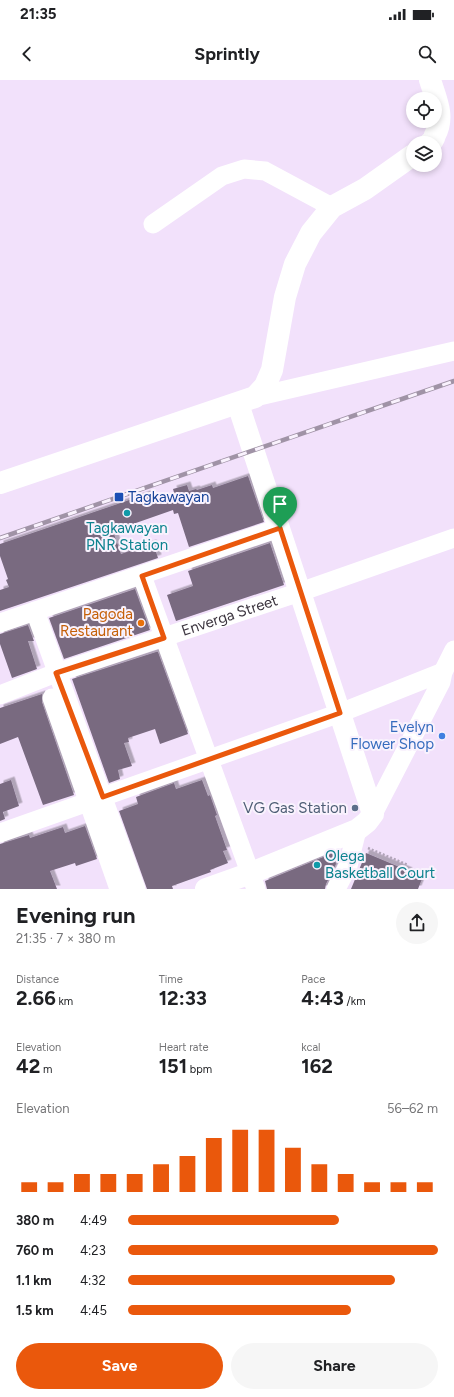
<!DOCTYPE html>
<html lang="en">
<head>
<meta charset="utf-8">
<style>
	body { margin:0; font-family:Figtree,sans-serif; background:#f6f6f6; color:#202124; height:100vh; display:flex; flex-direction:column; font-size:15px; white-space:nowrap }
	* { box-sizing:border-box; margin:0 }
	p { font-size:13px; color:#757577 }
	.icon { flex:none; width:22px; height:22px; fill:none; stroke:currentColor; stroke-width:2; stroke-linecap:round; stroke-linejoin:round }
	.map { position:relative; height:809px; overflow:hidden }
	.side { display:flex; flex-direction:column; background:#fff; flex:1 }
	.side>* { flex:none }
	.fabs { position:absolute; left:406px; top:12px; display:grid; gap:8px }
	.fabs a { display:grid; place-items:center; width:36px; height:36px; border-radius:50%; background:#fff; box-shadow:0 2px 6px #0003; font-size:20px }
	.pin { position:absolute; display:grid; place-items:center; width:34px; height:34px; color:#fff; margin:-41px -17px; border-radius:50% 50% 50% 0; rotate:-45deg; box-shadow:0 0 4px #0007 }
	.pin .icon { rotate:45deg }
	.round { display:grid; place-items:center; flex:none; width:42px; height:42px; border-radius:21px; background:#f6f6f6 }
	.overview { display:flex; align-items:center; justify-content:space-between; height:68px; padding:0 16px }
	h1 { font-size:22px; font-weight:700; line-height:30px }
	.stats { display:grid; grid-template-columns:repeat(3,1fr); gap:6px; height:68px; padding:4px 16px }
	.stats div { display:grid; align-content:center }
	.stats b { font-size:20px; font-weight:700 }
	.stats small { font-size:11px; font-weight:400 }
	.stats p { font-size:11px }
	.chart { height:112px; padding:8px 16px }
	.chart p { display:flex; justify-content:space-between }
	.chart svg { width:100%; height:72px; margin-top:4px; stroke:#ea580c; stroke-width:6 }
	.primary-button { display:flex; gap:8px; margin-top:auto; padding:8px 16px }
	.primary-button a { flex:1; height:46px; border-radius:24px; background:#ea580c; color:#fff; font-size:16px; font-weight:700; line-height:46px; text-align:center }
	.primary-button a+a { background:#f6f6f6; color:#202124 }
	ul { padding:0 16px; list-style:none; font-size:13px }
	li { display:grid; grid-template-columns:64px 48px 1fr; align-items:center; height:30px }
	li i { height:10px; border-radius:5px; background:#ea580c }
	.status { display:flex; justify-content:space-between; align-items:center; height:28px; padding:0 20px; background:#fff; direction:ltr }
	.status svg { height:11px; fill:currentColor }
	header { display:flex; justify-content:space-between; align-items:center; height:52px; padding:0 16px; background:#fff; font-size:18px; font-weight:700 }
	.map>svg:first-child { display:block }
</style>
</head>
<body>
<div class="status"><b>21:35</b><svg viewBox="0 0 49 12"><path d="M0 12V9h3v3zM5 12V6h3v6zM10 12V3h3v9zM15 12V0h3v12zM26 1h20v11H26zM47 4h2v5h-2z"/></svg></div>
<header><svg class="icon" aria-label="back" viewBox="0 0 24 24"><path d="M15 5l-7 7 7 7"/></svg>Sprintly<svg class="icon" aria-label="search" viewBox="0 0 24 24"><circle cx="10" cy="10" r="6"/><path d="M15 15l6 6"/></svg></header>
<div class="map">
<svg width="454" height="809" viewBox="0 0 454 809">
	<defs>
		<filter id="shadow"><feDropShadow dx="3.5" dy="-3.5" stdDeviation="0" flood-color="#0004"/></filter>
	</defs>
	<rect width="100%" height="100%" fill="#f2e1fb"/>
	<g fill="#796a80" filter="url(#shadow)">
		<path d="M 248,396 L 264,442 L 189,467 L 178,433 L 174,434 L 173,430 L 113,451 L 121,474 L 153,463 L 158,478 L 0,531 L 0,510 L 9,507 L 6,500 L 8,499 L 0,476 L 0,464 L 147,414 L 151,425 L 175,416 L 173,409 L 187,405 L 189,411 L 196,409 L 197,410 L 212,405 L 213,408 Z"/>
		<path d="M 270,463 L 284,505 L 176,541 L 167,515 L 193,506 L 188,491 Z"/>
		<path d="M 135,509 L 150,550 L 64,579 L 49,538 Z"/>
		<path d="M 28,545 L 34,561 L 28,561 L 37,589 L 12,598 L 0,564 L 0,554 Z"/>
		<path d="M 156,572 L 158,572 L 188,654 L 160,664 L 155,649 L 128,658 L 129,662 L 124,663 L 132,686 L 118,690 L 120,699 L 109,703 L 72,599 Z"/>
		<path d="M 42,614 L 42,622 L 74,715 L 43,725 L 18,657 L 0,664 L 0,628 Z"/>
		<path d="M 11,700 L 19,726 L 3,732 L 5,739 L 0,741 L 0,704 Z"/>
		<path d="M 202,700 L 208,716 L 210,715 L 217,735 L 215,736 L 227,770 L 223,771 L 228,783 L 210,790 L 211,792 L 172,806 L 173,809 L 147,809 L 119,731 L 138,724 L 136,717 L 174,703 L 176,709 Z"/>
		<path d="M 85,746 L 97,779 L 76,786 L 75,783 L 50,791 L 57,809 L 0,809 L 0,764 L 29,755 L 30,758 L 63,747 L 65,753 Z"/>
		<path d="M 333,773 L 336,784 L 326,804 L 325,809 L 267,809 L 265,801 Z"/>
		<path d="M 366,773 L 409,791 L 408,793 L 422,799 L 418,809 L 351,809 Z"/>
	</g>
	<g fill="none" stroke-linecap="round" stroke-linejoin="round">
		<path stroke="#b1a4b8" stroke-width="2.5" stroke-dasharray="2 2" stroke-linecap="butt" d="M 368,768 L 408,785"/>
		<g stroke="#fff" stroke-width="19">
			<path d="M 153,144 L 222,96 L 244,89 L 265,91 L 332,127"/>
			<path d="M 255,317 L 454,271"/>
			<path d="M 142,496 L 256,809"/>
			<path d="M 35,531 L 136,809"/>
			<path d="M 0,543 L 279,448"/>
			<path id="s1" d="M 0,615 L 56,593 L 300,512 L 454,458"/>
			<path d="M 52,618 L 119,809"/>
			<path d="M 373,734 L 441,602 L 443,592 L 454,570"/>
			<path d="M 0,753 L 340,633 L 443,592"/>
			<path d="M 336,809 L 348,786 L 357,750"/>
		</g>
		<g stroke="#fff" stroke-width="22">
			<path d="M 430,63 C 433,61 434,59 435,55 C 445,37 436,19 430,0"/>
			<path d="M 0,403 L 255,317 L 265,306 L 272,290 L 285,217 L 295,184 L 311,153 L 332,127 L 365,109 L 413,75"/>
			<path d="M 206,809 L 251,793 L 357,750 L 367,742 L 373,734 L 238,324"/>
		</g>
		<defs>
			<path id="rail" d="M 0,458 L 454,301"/>
		</defs>
		<use href="#rail" stroke="#a093a6" stroke-width="4.5"/>
		<use href="#rail" stroke="#f9f2fd" stroke-width="3" stroke-dasharray="9" stroke-linecap="butt"/>
	</g>
	<g fill="none" stroke-linecap="round" stroke-linejoin="round">
		<defs>
			<path id="route" d="M 280,448 L 340,633 L 103,717 L 56,593 L 164,558 L 142,496 Z"/>
		</defs>
		<use href="#route" stroke="#fff" stroke-width="8"/>
		<use href="#route" stroke="#ea580c" stroke-width="5"/>
	</g>
	<rect fill="#1a4fb4" stroke="#f9f2fd" stroke-width="1.5" x="114" y="412" width="10" height="10" rx="2"/>
	<g fill="#0f9aa8" stroke="#f9f2fd" stroke-width="1.5">
		<circle cx="127" cy="433" r="4"/>
		<circle cx="317" cy="785" r="4"/>
	</g>
	<circle fill="#e8710a" stroke="#f9f2fd" stroke-width="1.5" cx="141" cy="543" r="4"/>
	<circle fill="#3f7fe0" stroke="#f9f2fd" stroke-width="1.5" cx="442" cy="656" r="4"/>
	<circle fill="#5c6f8a" stroke="#f9f2fd" stroke-width="1.5" cx="355" cy="728" r="4"/>
	<g text-anchor="middle" stroke-width="4" stroke-linejoin="round" paint-order="stroke">
		<g font-size="15" fill="#164399" stroke="#f9f2fd" text-anchor="start">
			<text x="128" y="422">Tagkawayan</text>
		</g>
		<g font-size="15" fill="#0d838f" stroke="#f9f2fd">
			<text x="127" y="453">Tagkawayan<tspan x="127" dy="17">PNR Station</tspan></text>
			<text x="325" y="781" text-anchor="start">Olega<tspan x="325" dy="17">Basketball Court</tspan></text>
		</g>
		<g font-size="15" fill="#c56008" stroke="#f9f2fd" text-anchor="end">
			<text x="133" y="539">Pagoda<tspan x="133" dy="17">Restaurant</tspan></text>
		</g>
		<g font-size="15" fill="#3c353f" stroke="#f9f2fd">
			<text dy="5" stroke="none"><textPath href="#s1" startOffset="243">Enverga Street</textPath></text>
		</g>
		<g font-size="15" fill="#366cbe" stroke="#f9f2fd" text-anchor="end">
			<text x="434" y="652">Evelyn<tspan x="434" dy="17">Flower Shop</tspan></text>
		</g>
		<g font-size="15" fill="#4e5e75" stroke="#f9f2fd" text-anchor="end">
			<text x="347" y="733">VG Gas Station</text>
		</g>
	</g>
</svg>
<div class="fabs">
<a><svg class="icon" aria-label="locate" viewBox="0 0 24 24"><circle cx="12" cy="12" r="6"/><path d="M12 2v4M12 18v4M2 12h4M18 12h4"/></svg></a>
<a><svg class="icon" aria-label="layers" viewBox="0 0 24 24"><path d="M12 4l9 5-9 5-9-5zM3 14l9 5 9-5"/></svg></a>
</div>
<div class="pin" style="left:280px;top:448px;background:#1e9e55"><svg class="icon" aria-label="arrive" viewBox="0 0 24 24"><path d="M6 21V4h12l-3 4 3 4H6"/></svg></div>
</div>
<section class="side">
<div class="overview"><div><h1>Evening run</h1><p>21:35 · 7 × 380 m</p></div><a class="round"><svg class="icon" aria-label="share" viewBox="0 0 24 24"><path d="M12 15V3M7 8l5-5 5 5M5 13v7h14v-7"/></svg></a></div>
<div class="stats">
<div><p>Distance</p><b>2.66<small> km</small></b></div>
<div><p>Time</p><b>12:33</b></div>
<div><p>Pace</p><b>4:43<small> /km</small></b></div>
</div>
<div class="stats">
<div><p>Elevation</p><b>42<small> m</small></b></div>
<div><p>Heart rate</p><b>151<small> bpm</small></b></div>
<div><p>kcal</p><b>162</b></div>
</div>
<div class="chart"><p><span>Elevation</span>56–62 m</p>
<svg viewBox="0 0 160 44" preserveAspectRatio="none"><path d="M5 44V38M15 44V38M25 44V33M35 44V33M45 44V33M55 44V27M65 44V22M75 44V11M85 44V6M95 44V6M105 44V17M115 44V27M125 44V33M135 44V38M145 44V38M155 44V38"/></svg>
</div>
<ul>
<li><b>380 m</b>4:49<i style="width:68%"></i></li>
<li><b>760 m</b>4:23<i style="width:100%"></i></li>
<li><b>1.1 km</b>4:32<i style="width:86%"></i></li>
<li><b>1.5 km</b>4:45<i style="width:72%"></i></li>
</ul>
<div class="primary-button"><a>Save</a><a>Share</a></div>
</section>
</body>
</html>
